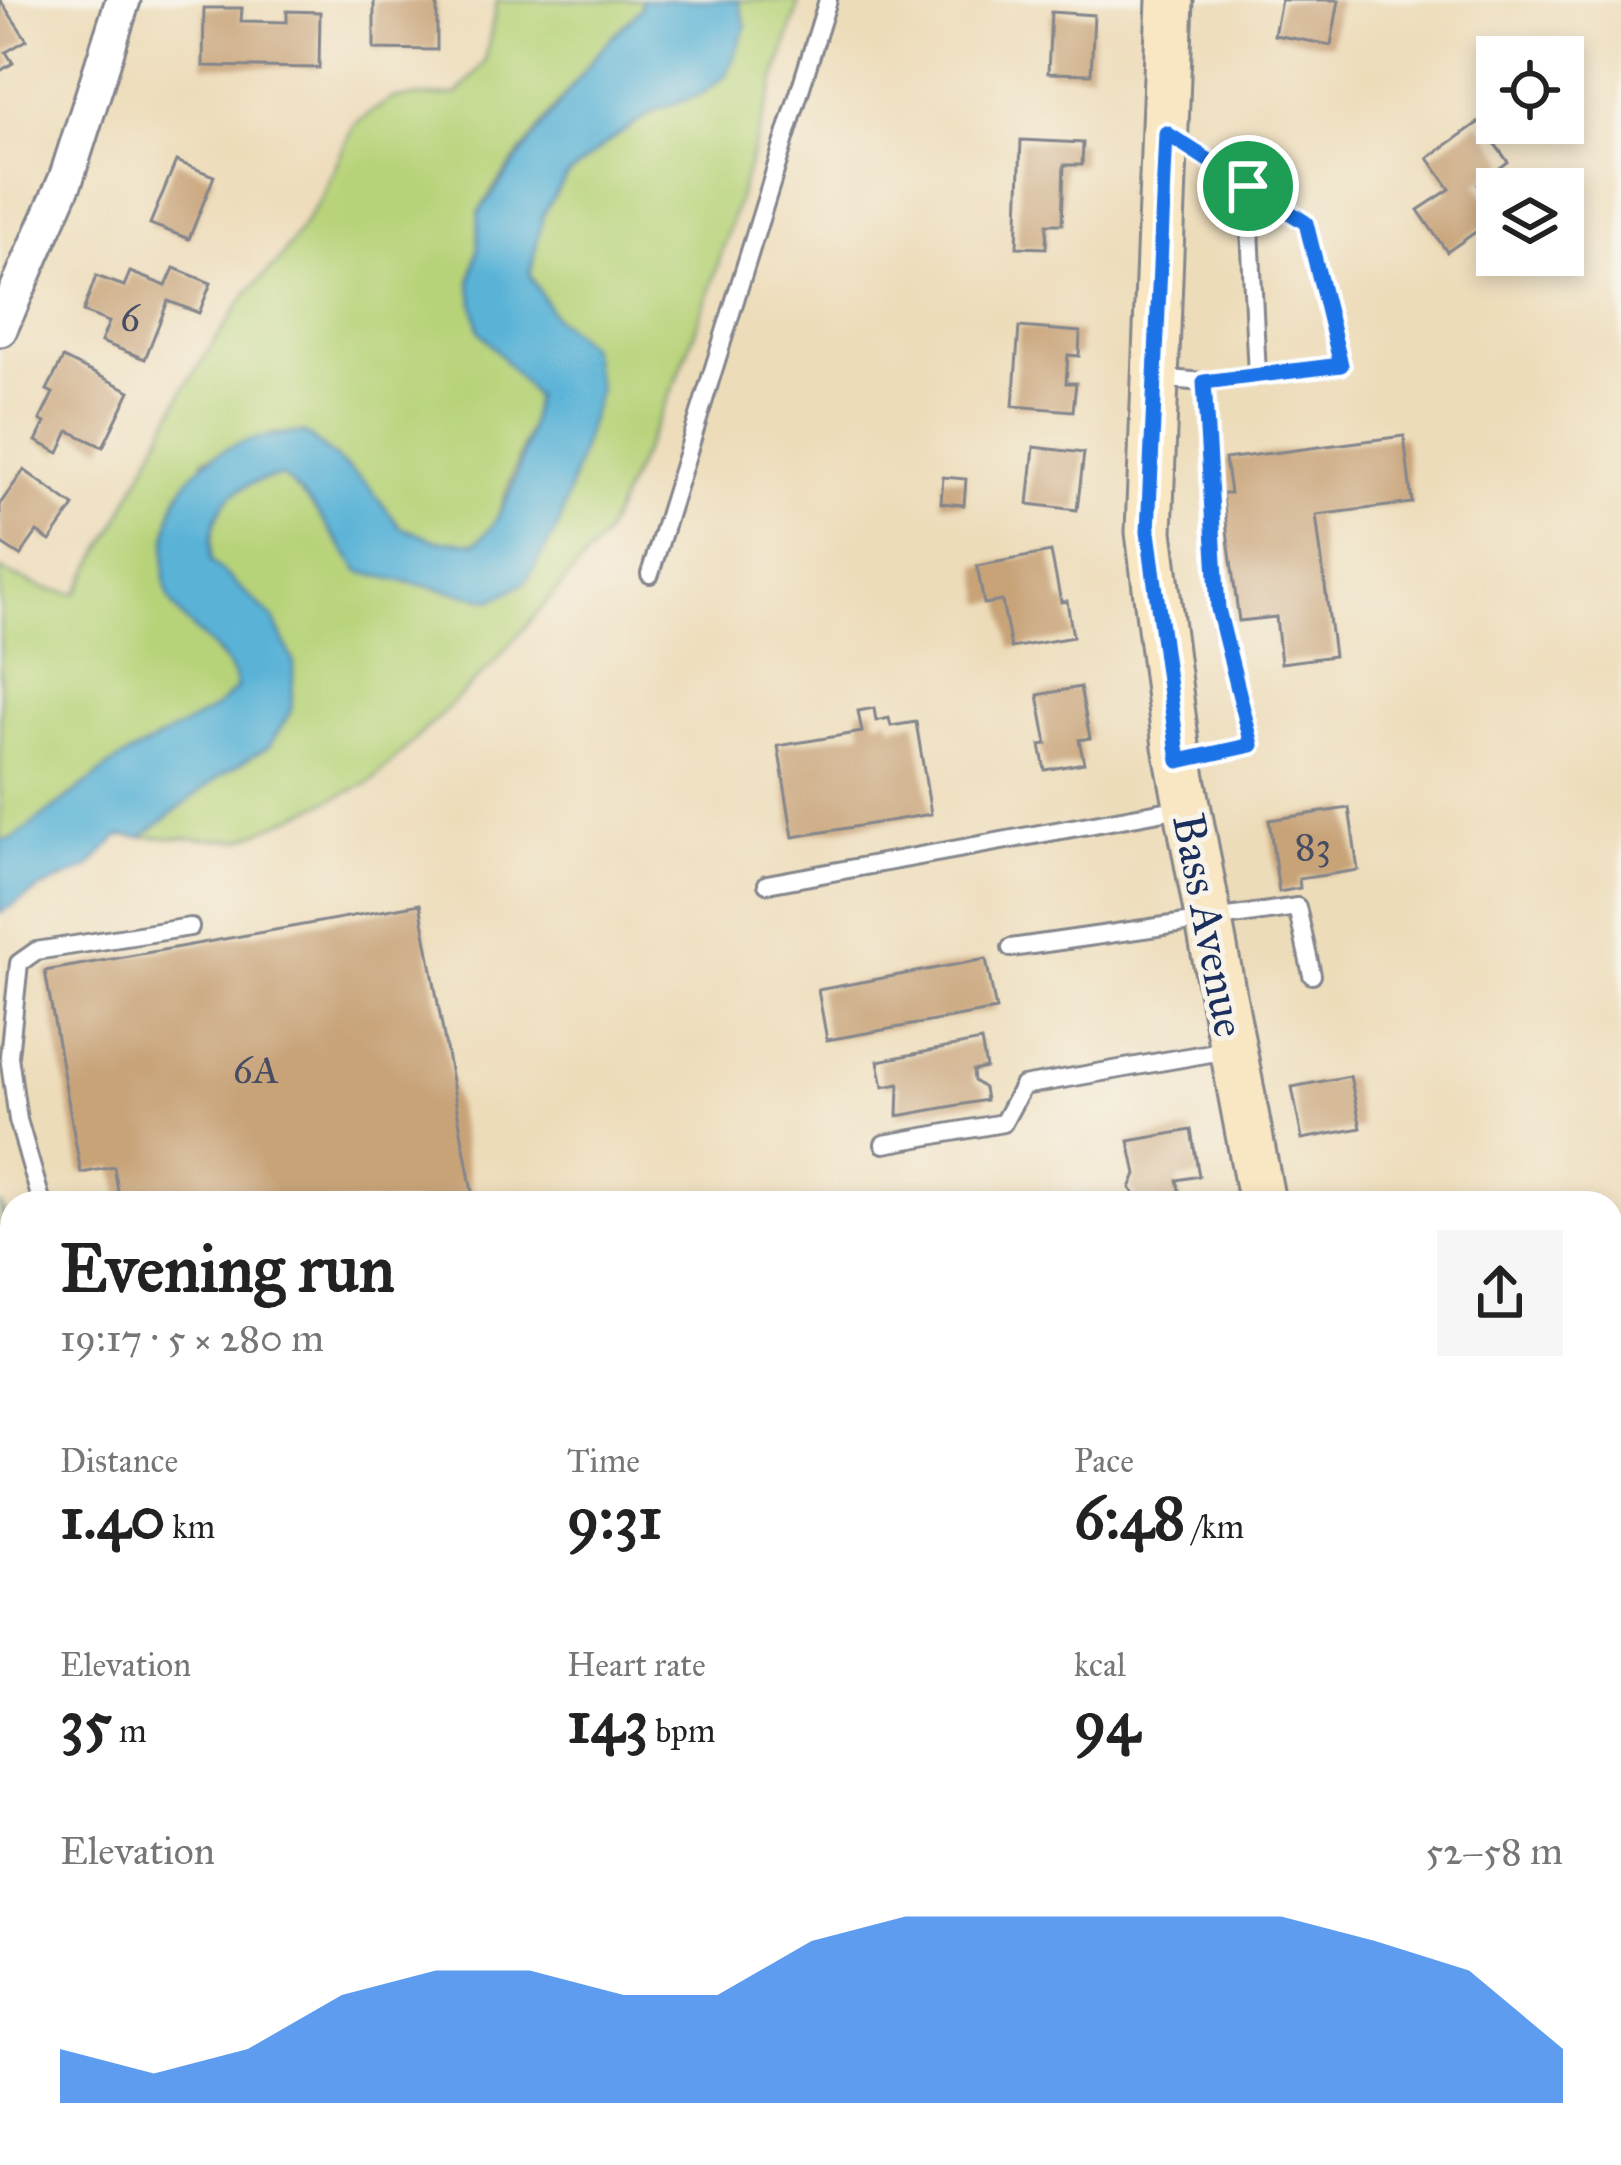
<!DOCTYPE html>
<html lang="en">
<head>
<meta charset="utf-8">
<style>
	body { margin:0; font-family:"IM FELL Great Primer",serif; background:#f6f6f6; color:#222; height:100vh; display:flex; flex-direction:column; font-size:45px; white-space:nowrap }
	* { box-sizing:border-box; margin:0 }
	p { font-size:39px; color:#767676 }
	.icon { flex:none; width:66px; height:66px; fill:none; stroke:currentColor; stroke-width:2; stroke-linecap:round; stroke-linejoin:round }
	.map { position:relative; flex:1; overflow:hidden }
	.side { position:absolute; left:0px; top:1191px; width:1623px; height:975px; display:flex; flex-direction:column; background:#fff; border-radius:36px 36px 0 0; box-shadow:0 6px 18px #0003 }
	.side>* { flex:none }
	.tools { position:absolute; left:1476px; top:36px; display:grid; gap:24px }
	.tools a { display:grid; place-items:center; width:108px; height:108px; border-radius:0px; background:#fff; box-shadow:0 6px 18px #0003; font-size:60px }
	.pin { position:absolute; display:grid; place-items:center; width:102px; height:102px; color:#fff; margin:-51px; border:6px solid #fff; border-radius:50%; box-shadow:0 3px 12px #0007 }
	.round { display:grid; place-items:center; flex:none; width:126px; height:126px; border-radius:0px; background:#f6f6f6 }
	.overview { display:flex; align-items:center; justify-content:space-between; height:204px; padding:0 60px }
	h1 { font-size:66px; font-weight:800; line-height:90px }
	.metrics { display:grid; grid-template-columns:repeat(3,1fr); gap:18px; height:204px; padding:12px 60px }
	.metrics div { display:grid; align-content:center }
	.metrics b { font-size:60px; font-weight:800 }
	.metrics small { font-size:33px; font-weight:400 }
	.metrics p { font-size:33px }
	.chart { height:336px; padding:24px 60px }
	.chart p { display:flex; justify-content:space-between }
	.chart svg { width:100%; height:216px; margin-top:12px; fill:#1a73e8; opacity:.7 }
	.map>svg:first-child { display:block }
</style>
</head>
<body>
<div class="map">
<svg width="1621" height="2165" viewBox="0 0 1621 2165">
	<rect width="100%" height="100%" fill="#f7f3e8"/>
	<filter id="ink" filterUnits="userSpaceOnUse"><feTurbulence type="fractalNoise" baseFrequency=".00833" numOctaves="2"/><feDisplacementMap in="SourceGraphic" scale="24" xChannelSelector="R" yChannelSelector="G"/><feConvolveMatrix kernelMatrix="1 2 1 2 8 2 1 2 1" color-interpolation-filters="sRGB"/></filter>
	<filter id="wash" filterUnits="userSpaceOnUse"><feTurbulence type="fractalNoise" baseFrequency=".004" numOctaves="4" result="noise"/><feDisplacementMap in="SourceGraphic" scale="48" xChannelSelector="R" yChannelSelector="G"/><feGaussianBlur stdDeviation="2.7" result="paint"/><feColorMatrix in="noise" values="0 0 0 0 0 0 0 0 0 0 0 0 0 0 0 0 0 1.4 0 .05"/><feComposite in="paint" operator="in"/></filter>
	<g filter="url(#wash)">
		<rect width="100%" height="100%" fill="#eddcb9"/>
		<g fill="#b7d379" stroke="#69816c" stroke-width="3">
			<path d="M 497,0 L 642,0 L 641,9 L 598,52 L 493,189 L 479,212 L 478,247 L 470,283 L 535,396 L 531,423 L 493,530 L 475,543 L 437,541 L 399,527 L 367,484 L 305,433 L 274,434 L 203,459 L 216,653 L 234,670 L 237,688 L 214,709 L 114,763 L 13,839 L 0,840 L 0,570 L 43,588 L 76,594 L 115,527 L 186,385 L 248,292 L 279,261 L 321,198 L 354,124 L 393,98 L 457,95 L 485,62 Z"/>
			<path d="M 738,0 L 798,0 L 797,10 L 709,293 L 676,382 L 603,538 L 493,664 L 371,782 L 241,840 L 142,837 L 220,776 L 269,746 L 294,663 L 274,619 L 211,562 C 209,507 229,483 283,475 L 311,504 L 360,572 L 493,600 L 588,345 L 555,318 L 530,275 L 543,214 L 567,176 L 608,142 L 656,110 L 702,94 L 746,27 Z"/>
			<path d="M 0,1202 L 12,1237 L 12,2154 L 1219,2154 L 1220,2165 L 0,2165 Z"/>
		</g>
		<path fill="#5ab3d7" stroke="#3a719a" stroke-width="3" d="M 642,0 L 738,0 L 746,27 L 727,74 L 702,94 L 656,110 L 608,142 L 567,176 L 543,214 L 530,275 L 555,318 L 588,345 L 599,390 L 559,525 L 526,582 L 493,600 L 360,572 L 311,504 L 283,476 C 230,482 209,509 211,561 L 274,619 L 294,663 L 291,711 L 269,746 L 220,776 L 142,837 L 119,836 L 88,868 L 41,888 L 0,913 L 0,840 L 13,839 L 114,763 L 214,709 L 237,688 C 231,651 188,633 171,601 C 162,584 165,565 166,547 C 171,463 229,435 305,433 L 367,484 L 400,527 L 437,541 L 475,543 C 510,518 529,439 535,396 L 479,330 L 470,283 L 478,247 L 479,212 L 598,52 L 640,9 Z"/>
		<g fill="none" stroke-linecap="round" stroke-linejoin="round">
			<path stroke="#5ab3d7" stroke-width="10" d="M 707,2165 L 710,2154"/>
			<path stroke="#5ab3d7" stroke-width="66" d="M 0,1431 L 12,1483"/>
		</g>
		<g id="blocks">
			<g fill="#c8a378">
				<path d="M 0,0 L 27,40 L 6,52 L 13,63 L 0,71 Z"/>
				<path d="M 374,0 L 437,0 L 437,50 L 374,49 Z"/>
				<path d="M 1281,0 L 1339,0 L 1331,45 L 1274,35 Z"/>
				<path d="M 204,8 L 242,8 L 241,21 L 287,22 L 287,11 L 320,12 L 319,68 L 203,66 Z"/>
				<path d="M 1051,12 L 1094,15 L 1091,74 L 1048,73 Z"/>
				<path d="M 1479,122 L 1508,162 L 1478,184 L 1497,217 L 1447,252 L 1418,210 L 1450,189 L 1428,158 Z"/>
				<path d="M 1021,140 L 1083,143 L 1082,165 L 1064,165 L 1062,224 L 1047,224 L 1046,248 L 1017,247 Z"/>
				<path d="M 176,161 L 214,176 L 189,239 L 150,224 Z"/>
				<path d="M 174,268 L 211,283 L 199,313 L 168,301 L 145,359 L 101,342 L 109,322 L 83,312 L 96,276 L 124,286 L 130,272 L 166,286 Z"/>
				<path d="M 1019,327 L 1080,332 L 1079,356 L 1068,355 L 1066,383 L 1076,383 L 1073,411 L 1013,406 Z"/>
				<path d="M 63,358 L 130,391 L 103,447 L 69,431 L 59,453 L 36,441 L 45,423 L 40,420 L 53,393 L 47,390 Z"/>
				<path d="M 1404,436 L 1412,503 L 1316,515 L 1334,656 L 1281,663 L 1276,617 L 1239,621 L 1222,493 L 1230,493 L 1225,459 Z"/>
				<path d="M 1034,447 L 1084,453 L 1077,510 L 1028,504 Z"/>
				<path d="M 24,470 L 74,506 L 50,541 L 37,532 L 20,556 L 0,543 L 0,504 Z"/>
				<path d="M 943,477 L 966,479 L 964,505 L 941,503 Z"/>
				<path d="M 1051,552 L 1061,602 L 1067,601 L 1073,637 L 1011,648 L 1002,601 L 984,604 L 977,566 Z"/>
				<path d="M 1080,687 L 1090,738 L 1079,740 L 1084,763 L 1045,770 L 1040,745 L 1047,744 L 1038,695 Z"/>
				<path d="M 874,708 L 876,721 L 889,718 L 891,726 L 916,722 L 931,814 L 793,837 L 778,746 L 862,732 L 858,711 Z"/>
				<path d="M 1349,808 L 1358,870 L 1299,879 L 1300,888 L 1279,892 L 1269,820 Z"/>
				<path d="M 420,904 L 474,1203 L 120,1203 L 114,1167 L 81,1173 L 45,971 Z"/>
				<path d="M 986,959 L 996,1010 L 827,1040 L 818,990 Z"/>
				<path d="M 981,1041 L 986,1068 L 973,1071 L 974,1081 L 984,1088 L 986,1100 L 898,1116 L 899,1084 L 883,1087 L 878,1061 Z"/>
				<path d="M 1350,1076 L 1361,1128 L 1302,1139 L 1292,1087 Z"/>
				<path d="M 1191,1130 L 1199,1176 L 1177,1180 L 1182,1203 L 1141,1203 L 1130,1188 L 1136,1174 L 1129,1141 Z"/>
			</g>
		</g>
	</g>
	<g filter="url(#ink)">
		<use href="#blocks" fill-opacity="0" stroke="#84868c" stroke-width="3"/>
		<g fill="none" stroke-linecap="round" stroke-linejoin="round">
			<defs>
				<g id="service">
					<path d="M 1248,186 L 1257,376"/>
					<path d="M 1156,378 L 1204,382 L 1341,365 L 1306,223 L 1168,134"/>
					<path d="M 650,574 L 828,0"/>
					<path d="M 1180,761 L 1252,745 L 1218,609 L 1204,382"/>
					<path d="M 767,884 L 1187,807"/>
					<path d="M 1011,948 L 1297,907 L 1312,975"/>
					<path d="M 884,1144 L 1003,1123 L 1023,1086 L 1233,1049"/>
					<path d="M 42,1203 L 18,1120 L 9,1056 L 19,963 L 36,951 L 190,927"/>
				</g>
				<g id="minor">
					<path d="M 0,329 L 66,179 L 123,0"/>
					<path d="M 1611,1601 L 1621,1594"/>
				</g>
				<g id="secondary">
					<path d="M 1170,0 L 1149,532 L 1176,746 L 1262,1203"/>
					<path d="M 1437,2154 L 1439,2165"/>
				</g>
			</defs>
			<use href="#service" stroke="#84868c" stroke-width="22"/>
			<use href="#minor" stroke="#84868c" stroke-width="39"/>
			<use href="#secondary" stroke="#84868c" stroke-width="51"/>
			<use href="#service" stroke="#fff" stroke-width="16"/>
			<use href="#minor" stroke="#fff" stroke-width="33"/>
			<use href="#secondary" stroke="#f9e7c3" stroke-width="45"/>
		</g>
	</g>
	<g fill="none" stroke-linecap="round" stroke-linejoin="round" filter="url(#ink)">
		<defs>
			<path id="route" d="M 1166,133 L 1306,223 L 1341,365 L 1204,382 L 1218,609 L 1252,745 L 1179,761 L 1148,532 Z"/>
		</defs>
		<use href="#route" stroke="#fff" stroke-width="24"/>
		<use href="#route" stroke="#1a73e8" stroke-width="15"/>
	</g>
	<g text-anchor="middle" stroke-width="10" stroke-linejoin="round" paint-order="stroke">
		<g font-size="39" fill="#464c64">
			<text x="130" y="331">6</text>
			<text x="1313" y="859">83</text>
			<text x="256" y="1083">6A</text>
		</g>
		<g font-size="45" fill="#1b2f5e" stroke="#f7f3e8">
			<text transform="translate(1210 925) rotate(79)" y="16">Bass Avenue</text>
		</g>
	</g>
</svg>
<div class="tools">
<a><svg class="icon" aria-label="locate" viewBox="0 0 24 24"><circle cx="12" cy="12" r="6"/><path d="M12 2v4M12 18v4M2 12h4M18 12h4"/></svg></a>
<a><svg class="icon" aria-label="layers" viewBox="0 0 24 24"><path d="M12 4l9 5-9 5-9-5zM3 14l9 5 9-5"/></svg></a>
</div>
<div class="pin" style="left:1248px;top:186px;background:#1e9e55"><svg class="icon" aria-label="arrive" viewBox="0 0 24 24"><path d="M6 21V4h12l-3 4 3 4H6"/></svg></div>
<section class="side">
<div class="overview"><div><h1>Evening run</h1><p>19:17 · 5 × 280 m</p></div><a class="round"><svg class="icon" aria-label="share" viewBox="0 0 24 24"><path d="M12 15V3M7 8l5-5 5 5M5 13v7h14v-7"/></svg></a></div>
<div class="metrics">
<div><p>Distance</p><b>1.40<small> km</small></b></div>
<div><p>Time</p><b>9:31</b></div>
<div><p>Pace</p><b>6:48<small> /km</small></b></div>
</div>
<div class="metrics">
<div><p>Elevation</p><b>35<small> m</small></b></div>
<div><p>Heart rate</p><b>143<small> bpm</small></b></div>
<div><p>kcal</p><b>94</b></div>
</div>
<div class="chart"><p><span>Elevation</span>52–58 m</p>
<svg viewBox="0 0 160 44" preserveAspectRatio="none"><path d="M0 44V33L10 38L20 33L30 22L40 17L50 17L60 22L70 22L80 11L90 6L100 6L110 6L120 6L130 6L140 11L150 17L160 33V44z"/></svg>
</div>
</section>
</div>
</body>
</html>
